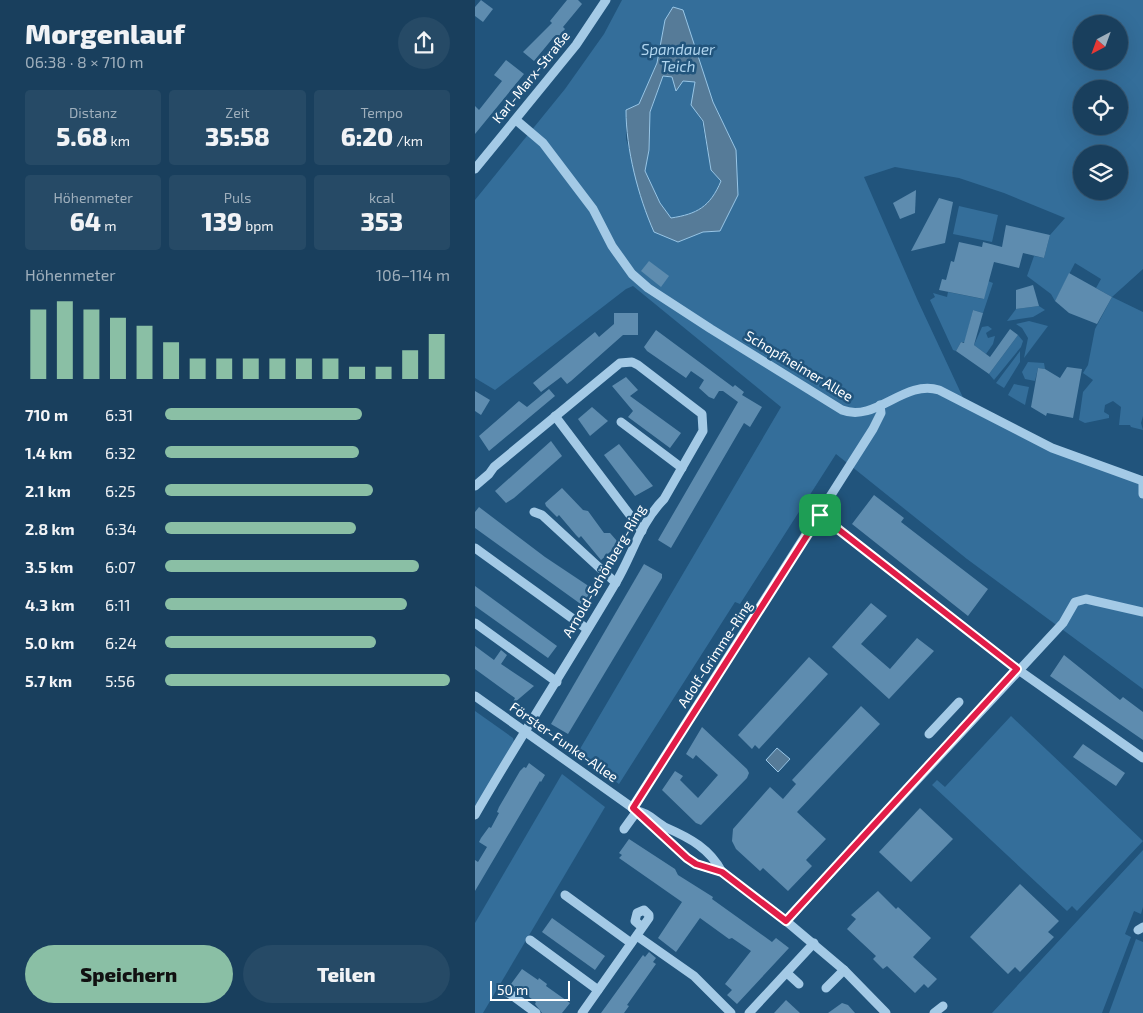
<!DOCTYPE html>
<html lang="de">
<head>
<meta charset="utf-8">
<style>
	body { margin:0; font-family:"Exo 2",sans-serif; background:#264a66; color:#f1f3f6; height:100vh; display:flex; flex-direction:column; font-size:19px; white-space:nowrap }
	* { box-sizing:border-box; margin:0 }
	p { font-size:16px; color:#9fafbc }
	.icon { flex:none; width:28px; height:28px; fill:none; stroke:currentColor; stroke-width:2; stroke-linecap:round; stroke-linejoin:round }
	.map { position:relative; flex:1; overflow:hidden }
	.drawer { display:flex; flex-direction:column; background:#193f5d; width:475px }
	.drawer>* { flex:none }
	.needle { width:32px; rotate:221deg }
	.tools { position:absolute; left:598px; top:15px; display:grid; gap:10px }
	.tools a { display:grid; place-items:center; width:55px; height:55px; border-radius:50%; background:#193f5d; box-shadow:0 5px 20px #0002,0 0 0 1px #375872; font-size:25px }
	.scale { position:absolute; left:15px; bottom:12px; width:80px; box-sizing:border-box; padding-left:5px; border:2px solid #fff; border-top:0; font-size:14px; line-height:18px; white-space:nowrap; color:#fff; -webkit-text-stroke:4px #21547c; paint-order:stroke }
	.pin { position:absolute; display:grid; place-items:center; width:42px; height:42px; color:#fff; margin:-21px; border-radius:10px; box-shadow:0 2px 8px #0006 }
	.round { display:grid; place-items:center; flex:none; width:52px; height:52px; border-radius:26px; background:#264a66 }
	.summary { display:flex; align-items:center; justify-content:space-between; height:85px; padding:0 25px }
	h1 { font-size:28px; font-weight:800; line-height:38px }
	.stats { display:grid; grid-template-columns:repeat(3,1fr); gap:8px; height:85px; padding:5px 25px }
	.stats div { display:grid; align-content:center; border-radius:5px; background:#264a66; text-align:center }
	.stats b { font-size:25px; font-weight:800 }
	.stats small { font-size:14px; font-weight:400 }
	.stats p { font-size:14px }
	.chart { height:140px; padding:10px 25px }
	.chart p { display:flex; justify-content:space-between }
	.chart svg { width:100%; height:90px; margin-top:5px; stroke:#8abfa5; stroke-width:6 }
	.button { display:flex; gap:10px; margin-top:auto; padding:10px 25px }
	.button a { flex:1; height:58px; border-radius:30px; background:#8abfa5; color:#111; font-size:20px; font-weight:800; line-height:58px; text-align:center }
	.button a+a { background:#264a66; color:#f1f3f6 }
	ul { padding:0 25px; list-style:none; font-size:16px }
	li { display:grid; grid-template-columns:80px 60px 1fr; align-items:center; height:38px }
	li i { height:12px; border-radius:6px; background:#8abfa5 }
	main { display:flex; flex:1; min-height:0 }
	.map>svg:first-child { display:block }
</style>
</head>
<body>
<main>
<section class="drawer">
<div class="summary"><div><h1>Morgenlauf</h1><p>06:38 · 8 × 710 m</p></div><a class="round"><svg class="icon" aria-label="share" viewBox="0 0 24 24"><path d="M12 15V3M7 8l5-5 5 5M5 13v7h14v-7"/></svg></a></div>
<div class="stats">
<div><p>Distanz</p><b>5.68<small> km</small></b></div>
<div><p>Zeit</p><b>35:58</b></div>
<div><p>Tempo</p><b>6:20<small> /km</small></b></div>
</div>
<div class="stats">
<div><p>Höhenmeter</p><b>64<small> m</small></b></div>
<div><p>Puls</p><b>139<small> bpm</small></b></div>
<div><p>kcal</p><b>353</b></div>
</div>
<div class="chart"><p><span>Höhenmeter</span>106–114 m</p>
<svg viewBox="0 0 160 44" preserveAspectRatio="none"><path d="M5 44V10M15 44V6M25 44V10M35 44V14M45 44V18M55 44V26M65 44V34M75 44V34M85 44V34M95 44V34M105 44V34M115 44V34M125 44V38M135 44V38M145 44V30M155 44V22"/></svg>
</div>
<ul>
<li><b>710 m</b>6:31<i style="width:69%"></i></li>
<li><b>1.4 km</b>6:32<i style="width:68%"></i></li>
<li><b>2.1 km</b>6:25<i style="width:73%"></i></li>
<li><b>2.8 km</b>6:34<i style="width:67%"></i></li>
<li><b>3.5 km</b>6:07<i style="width:89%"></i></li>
<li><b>4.3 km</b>6:11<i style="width:85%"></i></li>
<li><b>5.0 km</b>6:24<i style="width:74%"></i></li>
<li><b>5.7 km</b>5:56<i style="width:100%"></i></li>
</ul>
<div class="button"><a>Speichern</a><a>Teilen</a></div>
</section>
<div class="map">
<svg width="668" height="1013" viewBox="0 0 668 1013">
	<rect width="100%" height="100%" fill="#21547c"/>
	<g fill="#346e9a" fill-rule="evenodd">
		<path d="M 147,0 L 668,0 L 668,269 L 637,297 L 668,312 L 668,416 L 666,423 L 668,430 L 656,427 L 655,425 L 644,425 L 646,407 L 638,401 L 630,405 L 629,412 L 634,415 L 634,418 L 610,423 L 604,420 L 608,392 L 618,380 L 608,373 L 613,365 L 620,329 L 637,297 L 621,288 L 626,279 L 600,263 L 580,301 L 576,294 L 552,276 L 559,256 L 569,258 L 575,235 L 590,218 L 529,193 L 484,178 L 420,167 L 389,177 L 442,299 L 491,404 L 556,438 L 668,481 L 668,689 L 492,559 L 361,454 L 265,604 L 260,602 L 144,784 L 102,754 L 306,407 L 158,286 L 151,289 L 20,390 L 0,378 L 0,200 L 90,89 L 129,34 ZM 190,20 L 238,102 L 261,150 L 245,231 L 228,232 L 203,242 L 161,171 L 151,139 L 151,110 L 164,104 L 182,63 ZM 606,24 L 644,24 L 644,61 L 606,61 ZM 606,89 L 644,89 L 644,126 L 606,126 ZM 606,154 L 644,154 L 644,191 L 606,191 Z"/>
		<path d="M 188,76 L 220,82 L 217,105 L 227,121 L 236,170 L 246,181 C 235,207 223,214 195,218 L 185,203 L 170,171 L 174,150 L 175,113 Z"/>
		<path d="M 484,206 L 523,215 L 517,242 L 478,234 Z"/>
		<path d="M 513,281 L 518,283 L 508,313 L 498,310 L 490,342 L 486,342 L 481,351 L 478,350 L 455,300 L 460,297 L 458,293 L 472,297 L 473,292 L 508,299 Z"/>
		<path d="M 564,306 L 570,310 L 558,317 L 532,321 L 541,309 Z"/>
		<path d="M 554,321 L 573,326 L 549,358 L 553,338 L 547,328 L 541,324 Z"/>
		<path d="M 513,326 L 517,329 L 511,333 L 513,338 L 520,336 L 518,344 L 511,354 L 499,345 L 507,327 Z"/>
		<path d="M 543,335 L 548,341 L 546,347 L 519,380 L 514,374 Z"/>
		<path d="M 545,351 L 545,362 L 529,388 L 521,383 Z"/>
		<path d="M 553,362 L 569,363 L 570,369 L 563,368 L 560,381 L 550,379 L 547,372 Z"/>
		<path d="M 539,384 L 554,387 L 550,405 L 533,395 Z"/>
		<path d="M 0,711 L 38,738 L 39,742 L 0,808 Z"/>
		<path d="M 536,716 L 668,841 L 602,911 L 597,906 L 592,911 L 457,785 L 462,780 L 470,787 Z"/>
		<path d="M 87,774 L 130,807 L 8,1013 L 0,1013 L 0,923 Z"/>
		<path d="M 668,850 L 668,907 L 666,914 L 659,911 L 650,934 L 656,937 L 627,1013 L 517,1013 Z"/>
		<path d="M 661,939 L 668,942 L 668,1013 L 634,1013 Z"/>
	</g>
	<g fill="#567b98" stroke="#98c6e7" fill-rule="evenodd">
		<path d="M 198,7 L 208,10 L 238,102 L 261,150 L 263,195 L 245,231 L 228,232 L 203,242 L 179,232 C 163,196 151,149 151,110 L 164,104 L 182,63 L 190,20 ZM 188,76 L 197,77 L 201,91 L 208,81 L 220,82 L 216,105 L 228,121 L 236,170 L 246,181 C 235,207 222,214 196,218 L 185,203 L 170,171 L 174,150 L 175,112 Z"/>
		<path d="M 302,748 L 315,759 L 303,772 L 291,760 Z"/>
	</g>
	<g fill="#5e8caf">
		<path d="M 6,0 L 18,9 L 8,22 L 0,16 L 0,7 Z"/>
		<path d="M 92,0 L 103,0 L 107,4 L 88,27 L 90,29 L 81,40 L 78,38 L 59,61 L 48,52 L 77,23 L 75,21 Z"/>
		<path d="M 31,60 L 49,74 L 0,134 L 0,106 L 4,110 L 27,81 L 19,75 Z"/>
		<path d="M 441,190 L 440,213 L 425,219 L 418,203 Z"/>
		<path d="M 464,198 L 478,202 L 470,243 L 436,251 Z"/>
		<path d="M 531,225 L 575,235 L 569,258 L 548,253 L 544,268 L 519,262 L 509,299 L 464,290 L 467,279 L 471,280 L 476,261 L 479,262 L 484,242 L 507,247 L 508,242 L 527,247 Z"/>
		<path d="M 174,261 L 194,276 L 186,287 L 166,271 Z"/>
		<path d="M 594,273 L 637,297 L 622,324 L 594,313 L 580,301 Z"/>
		<path d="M 558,285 L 564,306 L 541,309 L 541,290 Z"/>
		<path d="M 498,310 L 508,313 L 499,345 L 515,357 L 535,329 L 543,335 L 514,374 L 481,351 L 486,342 L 489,343 Z"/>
		<path d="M 139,313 L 163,313 L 163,335 L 148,335 L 96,381 L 92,384 L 86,377 L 66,392 L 58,383 L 120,332 L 124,337 L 139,324 Z"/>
		<path d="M 181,330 L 258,387 L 260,385 L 269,392 L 267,395 L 287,407 L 275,427 L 269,423 L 196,548 L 183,540 L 263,402 L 248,391 L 244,391 L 239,399 L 234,397 L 224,388 L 229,380 L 216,371 L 211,378 L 172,351 L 169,347 Z"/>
		<path d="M 592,367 L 607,369 L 598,418 L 572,413 L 571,416 L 556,407 L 563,368 L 570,369 L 585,378 Z"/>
		<path d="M 151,377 L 163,390 L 155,396 L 206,433 L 195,448 L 153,417 L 158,411 L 137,386 Z"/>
		<path d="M 74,389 L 80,396 L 14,451 L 4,436 L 44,401 L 52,407 Z"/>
		<path d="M 0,391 L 15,400 L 6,415 L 0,411 Z"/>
		<path d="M 117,407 L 133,421 L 115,436 L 103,419 Z"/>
		<path d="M 76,441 L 87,456 L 39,498 L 31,503 L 20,491 Z"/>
		<path d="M 144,444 L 178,486 L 160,496 L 129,455 Z"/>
		<path d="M 87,488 L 108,510 L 113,511 L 129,533 L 135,533 L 142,541 L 141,543 L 143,545 L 126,560 L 106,536 L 104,538 L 101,535 L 84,515 L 82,517 L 71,506 L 70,503 Z"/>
		<path d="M 399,495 L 429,518 L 426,522 L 513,589 L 493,616 L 377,524 Z"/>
		<path d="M 4,507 L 70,557 L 115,587 L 117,590 L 107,605 L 0,528 L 0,512 Z"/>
		<path d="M 169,564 L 187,574 L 187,578 L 93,734 L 76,724 Z"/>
		<path d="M 0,586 L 82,646 L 73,658 L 0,606 Z"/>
		<path d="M 396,603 L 412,616 L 386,644 L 415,669 L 442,638 L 459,651 L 414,699 L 357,647 Z"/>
		<path d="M 0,646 L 19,660 L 26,650 L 32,655 L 26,664 L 59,686 L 39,703 L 38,702 L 40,698 L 0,669 Z"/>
		<path d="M 589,655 L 645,700 L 648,697 L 668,712 L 668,740 L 575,676 Z"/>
		<path d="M 334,657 L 353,674 L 284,749 L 280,745 L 277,749 L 263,735 Z"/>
		<path d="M 386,706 L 405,724 L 322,812 L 351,839 L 331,860 L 337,866 L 313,891 L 288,868 L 285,871 L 261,849 L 257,841 L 258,829 L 295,787 L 308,799 L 321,784 L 317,780 Z"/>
		<path d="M 227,727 L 272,769 L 274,773 L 272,778 L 226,825 L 221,823 L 187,790 L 200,771 L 208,776 L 205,780 L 223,798 L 243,775 L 221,755 L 218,759 L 211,754 Z"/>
		<path d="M 608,744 L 650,773 L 641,786 L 598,757 Z"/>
		<path d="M 54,763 L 70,775 L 66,782 L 65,781 L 0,891 L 0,860 L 3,862 L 12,847 L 4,842 L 6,838 L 14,827 L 16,828 L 24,813 L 22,812 L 24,807 L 45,771 L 49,767 L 51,768 Z"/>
		<path d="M 445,808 L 478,839 L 436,882 L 404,852 Z"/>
		<path d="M 154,839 L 200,869 L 203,875 L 238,897 L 237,899 L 297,942 L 301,938 L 314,948 L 262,1004 L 252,995 L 257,990 L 250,984 L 276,951 L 257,938 L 254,939 L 225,918 L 201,952 L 183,938 L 207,902 L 144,858 L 147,855 L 144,853 Z"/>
		<path d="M 545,884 L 584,921 L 573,932 L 579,937 L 545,972 L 540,967 L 533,974 L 495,937 Z"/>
		<path d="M 403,891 L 421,909 L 423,907 L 456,938 L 438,957 L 462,979 L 453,988 L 449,984 L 440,993 L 412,966 L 408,969 L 398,959 L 401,956 L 372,929 L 381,919 L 376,915 Z"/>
		<path d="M 77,918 L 130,956 L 120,970 L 67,932 Z"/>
		<path d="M 174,952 L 181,958 L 178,962 L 181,964 L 152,1005 L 154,1006 L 149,1013 L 126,1013 L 168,955 L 170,957 Z"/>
		<path d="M 47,969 L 63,980 L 64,978 L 72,984 L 71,986 L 95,1003 L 87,1013 L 67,1013 L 60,1004 L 61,1002 L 36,984 Z"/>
		<path d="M 311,1000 L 325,1013 L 299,1013 Z"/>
		<path d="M 367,1003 L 373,1005 L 380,1013 L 353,1013 Z"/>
	</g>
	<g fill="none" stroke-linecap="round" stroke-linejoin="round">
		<g stroke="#a4cae6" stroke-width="9">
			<path d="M 41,120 L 68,143 L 118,209 L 137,246 L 157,274 L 173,288 L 236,329 L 367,410 C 401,423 429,379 464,390 L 577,448 L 668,481"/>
			<path d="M 0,169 L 101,45 L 131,0"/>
			<path d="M 80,416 L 167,531"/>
			<path d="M 146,422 L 207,468"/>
			<path d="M 668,481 L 668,494"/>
			<path d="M 0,486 L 14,474 L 19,467 L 145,363 L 157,362 L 163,365 L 227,414 L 228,431 L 189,499 C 165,523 157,556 140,584 C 94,662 45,737 0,815"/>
			<path d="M 59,512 L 67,515 L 141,583"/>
			<path d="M 345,515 L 542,669 L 668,758"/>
			<path d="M 0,548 L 112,629"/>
			<path d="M 0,623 L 82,682"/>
			<path d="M 0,696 L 162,811 L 212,858 L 221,864 L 247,872 L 311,921 L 369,970 L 411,1013"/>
			<path d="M 454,734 L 484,702"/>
			<path d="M 157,808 L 398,429 L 406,413 L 405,405"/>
			<path d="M 162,811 C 175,813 181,823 192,828 C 215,838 235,849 247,872"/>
			<path d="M 149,829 L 162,811"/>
			<path d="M 90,895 L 156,943"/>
			<path d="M 311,921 L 588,623 L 600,602 L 611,599 L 668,612"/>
			<path d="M 663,930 L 668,927"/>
			<path d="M 162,936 L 219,976 L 256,1013"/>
			<path d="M 55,940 L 123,990"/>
			<path d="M 312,973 L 324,984"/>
			<path d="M 27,988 L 61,1013"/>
			<path d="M 351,988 L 369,970"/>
			<path d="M 107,1013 L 174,918 L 174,915 L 169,910 L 162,913 L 160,921 L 167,927"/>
			<path d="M 274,1013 L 339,943"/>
			<path d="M 459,1013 L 468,1006"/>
		</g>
	</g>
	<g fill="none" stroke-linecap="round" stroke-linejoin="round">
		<defs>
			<path id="route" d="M 345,515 L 542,669 L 311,921 L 247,872 L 221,864 L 212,858 L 158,808 Z"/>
		</defs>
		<use href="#route" stroke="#fff" stroke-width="10"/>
		<use href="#route" stroke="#e11d48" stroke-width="6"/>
	</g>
	<g text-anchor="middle" stroke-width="5" stroke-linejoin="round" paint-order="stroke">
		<g font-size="14" fill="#fff" stroke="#21547c">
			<text transform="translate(56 77) rotate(-51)" y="5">Karl-Marx-Straße</text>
			<text transform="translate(324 366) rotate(31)" y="5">Schopfheimer Allee</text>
			<text transform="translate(129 571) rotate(-60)" y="5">Arnold-Schönberg-Ring</text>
			<text transform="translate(240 654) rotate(-57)" y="5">Adolf-Grimme-Ring</text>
			<text transform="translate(89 742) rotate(35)" y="5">Förster-Funke-Allee</text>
		</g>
		<g font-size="15" font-style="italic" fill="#afd4ee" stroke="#21547c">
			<text x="203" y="55">Spandauer<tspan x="203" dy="17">Teich</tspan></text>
		</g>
	</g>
</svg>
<div class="tools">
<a><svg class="needle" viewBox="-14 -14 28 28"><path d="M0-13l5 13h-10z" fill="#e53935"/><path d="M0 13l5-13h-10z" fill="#9fafbc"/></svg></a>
<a><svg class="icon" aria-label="locate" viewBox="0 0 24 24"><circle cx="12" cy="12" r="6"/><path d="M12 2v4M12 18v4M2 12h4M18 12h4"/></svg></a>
<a><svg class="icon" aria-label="layers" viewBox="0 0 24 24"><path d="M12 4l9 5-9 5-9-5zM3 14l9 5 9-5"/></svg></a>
</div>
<div class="scale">50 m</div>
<div class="pin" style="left:345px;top:515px;background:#1e9e55"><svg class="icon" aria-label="arrive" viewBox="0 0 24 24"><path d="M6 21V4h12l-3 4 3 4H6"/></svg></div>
</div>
</main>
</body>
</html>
